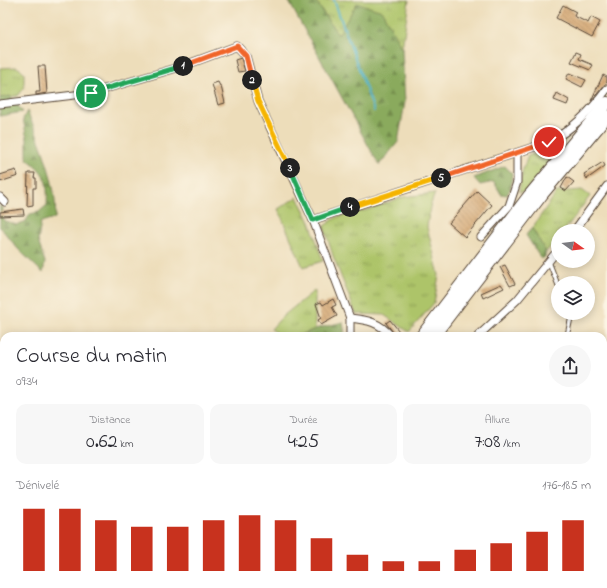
<!DOCTYPE html>
<html lang="fr">
<head>
<meta charset="utf-8">
<style>
	body { margin:0; font-family:"Indie Flower",sans-serif; background:#f7f7f7; color:#2b2b33; height:100vh; display:flex; flex-direction:column; font-size:15px; white-space:nowrap }
	* { box-sizing:border-box; margin:0 }
	p { font-size:13px; color:#7c7c81 }
	.icon { flex:none; width:22px; height:22px; fill:none; stroke:currentColor; stroke-width:2; stroke-linecap:round; stroke-linejoin:round }
	.map { position:relative; flex:1; overflow:hidden }
	.panel { position:absolute; left:0px; top:332px; width:607px; height:256px; display:flex; flex-direction:column; background:#fff; border-radius:12px 12px 0 0; box-shadow:0 2px 10px #0003 }
	.panel>* { flex:none }
	.needle { width:26px; rotate:104deg }
	.controls { position:absolute; left:551px; top:224px; display:grid; gap:8px }
	.controls a { display:grid; place-items:center; width:44px; height:44px; border-radius:50%; background:#fff; box-shadow:0 2px 10px #0003; font-size:20px }
	.pin { position:absolute; display:grid; place-items:center; width:34px; height:34px; color:#fff; margin:-17px; border:2px solid #fff; border-radius:50%; box-shadow:0 1px 4px #0007 }
	.km { position:absolute; width:20px; height:20px; margin:-10px; border-radius:50%; background:#222; color:#fff; font-size:11px; line-height:20px; text-align:center }
	.round { display:grid; place-items:center; flex:none; width:42px; height:42px; border-radius:21px; background:#f7f7f7 }
	.summary { display:flex; align-items:center; justify-content:space-between; height:68px; padding:0 16px }
	h1 { font-size:22px; font-weight:600; line-height:30px }
	.figures { display:grid; grid-template-columns:repeat(3,1fr); gap:6px; height:68px; padding:4px 16px }
	.figures div { display:grid; align-content:center; border-radius:10px; background:#f7f7f7; text-align:center }
	.figures b { font-size:20px; font-weight:600 }
	.figures small { font-size:11px; font-weight:400 }
	.figures p { font-size:11px }
	.chart { height:112px; padding:8px 16px }
	.chart p { display:flex; justify-content:space-between }
	.chart svg { width:100%; height:72px; margin-top:4px; stroke:#c8321e; stroke-width:6 }
	.map>svg:first-child { display:block }
</style>
</head>
<body>
<div class="map">
<svg width="607" height="588" viewBox="0 0 607 588">
	<defs>
		<pattern id="grass-tufts" width="24" height="20" patternUnits="userSpaceOnUse"><rect width="24" height="20" fill="#adc469"/><path d="M3 7l-1-3M5 7V3M7 7l1-3M15 17l-1-3M17 17v-4M19 17l1-3" fill="none" stroke="#8e9f56"/></pattern>
		<pattern id="forest-firs" width="22" height="20" patternUnits="userSpaceOnUse"><rect width="22" height="20" fill="#8aaa5d"/><path d="M5 1l3.5 6h-7zM16 11l3.5 6h-7z" fill="#728b4c"/></pattern>
		<pattern id="building-back-hatch" width="6" height="6" patternUnits="userSpaceOnUse"><rect width="6" height="6" fill="#d4a773"/><path d="M-1 5l2 2M0 0l6 6M5-1l2 2" fill="none" stroke="#ad885e"/></pattern>
	</defs>
	<rect width="100%" height="100%" fill="#fcf5e5"/>
	<filter id="ink" filterUnits="userSpaceOnUse"><feTurbulence type="fractalNoise" baseFrequency=".025" numOctaves="2"/><feDisplacementMap in="SourceGraphic" scale="8" xChannelSelector="R" yChannelSelector="G"/><feConvolveMatrix kernelMatrix="1 2 1 2 8 2 1 2 1" color-interpolation-filters="sRGB"/></filter>
	<filter id="wash" filterUnits="userSpaceOnUse"><feTurbulence type="fractalNoise" baseFrequency=".012" numOctaves="4" result="noise"/><feDisplacementMap in="SourceGraphic" scale="16" xChannelSelector="R" yChannelSelector="G"/><feGaussianBlur stdDeviation="0.9" result="paint"/><feColorMatrix in="noise" values="0 0 0 0 0 0 0 0 0 0 0 0 0 0 0 0 0 1.4 0 .05"/><feComposite in="paint" operator="in"/></filter>
	<g filter="url(#wash)">
		<rect width="100%" height="100%" fill="#edddba"/>
		<g fill="url(#grass-tufts)" stroke="#747744">
			<path d="M 315,0 L 409,0 L 402,49 L 381,11 L 338,36 Z"/>
			<path d="M 17,67 L 24,72 L 24,88 L 18,96 L 0,98 L 0,68 Z"/>
			<path d="M 570,136 L 525,192 L 519,192 L 522,172 L 528,156 L 553,147 Z"/>
			<path d="M 582,190 L 590,196 L 564,231 L 558,231 L 558,238 L 546,252 L 532,228 L 557,192 Z"/>
			<path d="M 435,193 L 430,207 L 427,227 L 439,275 L 434,303 L 409,332 L 384,315 L 356,314 L 333,256 L 324,226 L 337,217 L 367,210 L 403,197 Z"/>
			<path d="M 297,197 L 310,222 L 323,261 L 303,267 L 278,209 Z"/>
			<path d="M 315,290 L 315,329 C 298,336 287,341 271,329 L 283,316 Z"/>
			<path d="M 0,383 L 4,386 L 4,584 L 70,584 L 71,588 L 62,588 L 62,586 L 57,588 L 4,588 L 0,578 Z"/>
		</g>
		<g fill="url(#forest-firs)" stroke="#626a3e">
			<path d="M 288,0 L 315,0 L 338,35 L 357,3 L 382,11 L 402,49 L 405,102 L 398,142 L 379,165 Z"/>
			<path d="M 10,96 L 23,112 L 0,116 L 0,98 Z"/>
			<path d="M 27,111 C 39,138 59,189 55,218 L 41,222 L 38,241 L 45,262 L 43,273 L 18,249 L 0,227 L 0,205 L 2,208 L 3,220 L 16,225 L 26,221 L 30,214 L 39,212 L 47,205 C 48,181 46,173 27,159 L 27,139 L 23,119 Z"/>
			<path d="M 505,166 L 512,173 L 511,187 L 507,195 L 501,194 L 494,182 L 480,185 L 474,178 Z"/>
			<path d="M 532,228 L 546,252 L 545,257 L 541,259 L 526,235 Z"/>
			<path d="M 343,322 L 345,336 L 300,336 L 315,329 Z"/>
			<path d="M 603,500 L 607,500 L 607,588 L 601,588 L 600,584 L 603,584 Z"/>
		</g>
		<g fill="none" stroke-linecap="round" stroke-linejoin="round">
			<path stroke="#4cb4cb" stroke-width="2" d="M 334,0 L 374,111"/>
		</g>
		<g id="blocks">
			<g fill="url(#building-back-hatch)">
				<path d="M 563,5 L 576,12 L 574,16 L 588,23 L 591,17 L 600,22 L 592,37 L 556,18 Z"/>
				<path d="M 576,52 L 581,54 L 579,59 L 593,65 L 590,70 L 571,62 Z"/>
				<path d="M 241,58 L 245,71 L 238,72 L 235,60 Z"/>
				<path d="M 38,66 L 45,66 L 47,93 L 36,95 L 36,92 L 40,92 Z"/>
				<path d="M 569,73 L 586,80 L 582,87 L 566,79 Z"/>
				<path d="M 603,75 L 607,77 L 607,82 L 591,101 Z"/>
				<path d="M 218,82 L 220,86 L 221,86 L 225,103 L 218,105 L 212,84 Z"/>
				<path d="M 557,93 L 569,100 L 567,105 L 554,100 Z"/>
				<path d="M 603,162 L 605,166 L 587,179 L 584,174 Z"/>
				<path d="M 16,170 L 18,176 L 0,182 L 0,175 Z"/>
				<path d="M 28,173 L 35,173 L 34,178 L 36,178 L 36,188 L 33,188 L 33,205 L 27,206 Z"/>
				<path d="M 567,177 L 574,182 L 566,191 L 561,188 Z"/>
				<path d="M 477,191 L 492,205 L 465,237 L 449,223 Z"/>
				<path d="M 23,209 L 24,215 L 0,216 L 0,212 Z"/>
				<path d="M 505,265 L 515,284 L 510,286 L 500,267 Z"/>
				<path d="M 501,284 L 504,288 L 483,298 L 481,293 Z"/>
				<path d="M 333,299 L 336,305 L 332,307 L 337,316 L 321,325 L 318,320 L 321,318 L 316,304 L 321,302 L 323,305 Z"/>
				<path d="M 390,320 L 403,336 L 396,336 L 386,323 Z"/>
			</g>
		</g>
	</g>
	<g filter="url(#ink)">
		<use href="#blocks" fill-opacity="0" stroke="#564535" stroke-width="1"/>
		<g fill="none" stroke-linecap="round" stroke-linejoin="round">
			<defs>
				<g id="service">
					<path d="M 549,262 L 558,285"/>
					<path d="M 567,336 L 571,317 L 569,313"/>
					<path d="M 524,588 L 525,584"/>
				</g>
				<g id="minor">
					<path d="M 0,104 L 91,93 L 180,67 L 237,46 L 246,56 L 258,101 L 313,220 L 350,318 L 350,336"/>
					<path d="M 0,197 L 5,202"/>
					<path d="M 313,220 L 549,142 C 573,129 591,111 607,89"/>
					<path d="M 574,231 L 607,186"/>
					<path d="M 481,237 L 509,206 L 517,182 L 517,154"/>
					<path d="M 350,318 C 368,320 379,322 391,336"/>
					<path d="M 478,336 L 517,300 L 558,250"/>
					<path d="M 265,588 L 268,584"/>
				</g>
				<g id="trunk">
					<path d="M 422,336 L 530,195 L 607,103"/>
					<path d="M 433,336 L 542,194 L 607,116"/>
					<path d="M 215,588 L 219,584"/>
					<path d="M 227,588 L 230,584"/>
				</g>
			</defs>
			<use href="#service" stroke="#564535" stroke-width="5.5"/>
			<use href="#minor" stroke="#564535" stroke-width="9"/>
			<use href="#trunk" stroke="#564535" stroke-width="14"/>
			<use href="#service" stroke="#fff" stroke-width="3.5"/>
			<use href="#minor" stroke="#fff" stroke-width="7"/>
			<use href="#trunk" stroke="#fff" stroke-width="12"/>
		</g>
	</g>
	<g fill="none" stroke-linecap="round" stroke-linejoin="round" filter="url(#ink)">
		<defs>
			<path id="split-1" d="M 91,93 L 183,66"/>
			<path id="split-2" d="M 183,66 L 237,46 L 246,56 L 252,80"/>
			<path id="split-3" d="M 252,80 L 258,101 L 290,168"/>
			<path id="split-4" d="M 290,168 L 313,220 L 350,207"/>
			<path id="split-5" d="M 350,207 L 441,178"/>
			<path id="split-6" d="M 441,178 L 549,142"/>
		</defs>
		<use href="#split-1" stroke="#fff" stroke-width="8"/>
		<use href="#split-2" stroke="#fff" stroke-width="8"/>
		<use href="#split-3" stroke="#fff" stroke-width="8"/>
		<use href="#split-4" stroke="#fff" stroke-width="8"/>
		<use href="#split-5" stroke="#fff" stroke-width="8"/>
		<use href="#split-6" stroke="#fff" stroke-width="8"/>
		<use href="#split-1" stroke="#22a559" stroke-width="5"/>
		<use href="#split-2" stroke="#f0652b" stroke-width="5"/>
		<use href="#split-3" stroke="#f5b400" stroke-width="5"/>
		<use href="#split-4" stroke="#22a559" stroke-width="5"/>
		<use href="#split-5" stroke="#f5b400" stroke-width="5"/>
		<use href="#split-6" stroke="#f0652b" stroke-width="5"/>
	</g>
</svg>
<div class="controls">
<a><svg class="needle" viewBox="-14 -14 28 28"><path d="M0-13l5 13h-10z" fill="#e53935"/><path d="M0 13l5-13h-10z" fill="#7c7c81"/></svg></a>
<a><svg class="icon" aria-label="layers" viewBox="0 0 24 24"><path d="M12 4l9 5-9 5-9-5zM3 14l9 5 9-5"/></svg></a>
</div>
<div class="pin" style="left:91px;top:93px;background:#1e9e55"><svg class="icon" aria-label="arrive" viewBox="0 0 24 24"><path d="M6 21V4h12l-3 4 3 4H6"/></svg></div>
<div class="pin" style="left:549px;top:142px;background:#d93025"><svg class="icon" aria-label="check" viewBox="0 0 24 24"><path d="M5 12l5 5 9-10"/></svg></div>
<b class="km" style="left:183px;top:66px">1</b>
<b class="km" style="left:252px;top:80px">2</b>
<b class="km" style="left:290px;top:168px">3</b>
<b class="km" style="left:350px;top:207px">4</b>
<b class="km" style="left:441px;top:178px">5</b>
<section class="panel">
<div class="summary"><div><h1>Course du matin</h1><p>09:34</p></div><a class="round"><svg class="icon" aria-label="share" viewBox="0 0 24 24"><path d="M12 15V3M7 8l5-5 5 5M5 13v7h14v-7"/></svg></a></div>
<div class="figures">
<div><p>Distance</p><b>0.62<small> km</small></b></div>
<div><p>Durée</p><b>4:25</b></div>
<div><p>Allure</p><b>7:08<small> /km</small></b></div>
</div>
<div class="chart"><p><span>Dénivelé</span>176–185 m</p>
<svg viewBox="0 0 160 44" preserveAspectRatio="none"><path d="M5 44V6M15 44V6M25 44V13M35 44V17M45 44V17M55 44V13M65 44V10M75 44V13M85 44V24M95 44V34M105 44V38M115 44V38M125 44V31M135 44V27M145 44V20M155 44V13"/></svg>
</div>
</section>
</div>
</body>
</html>
